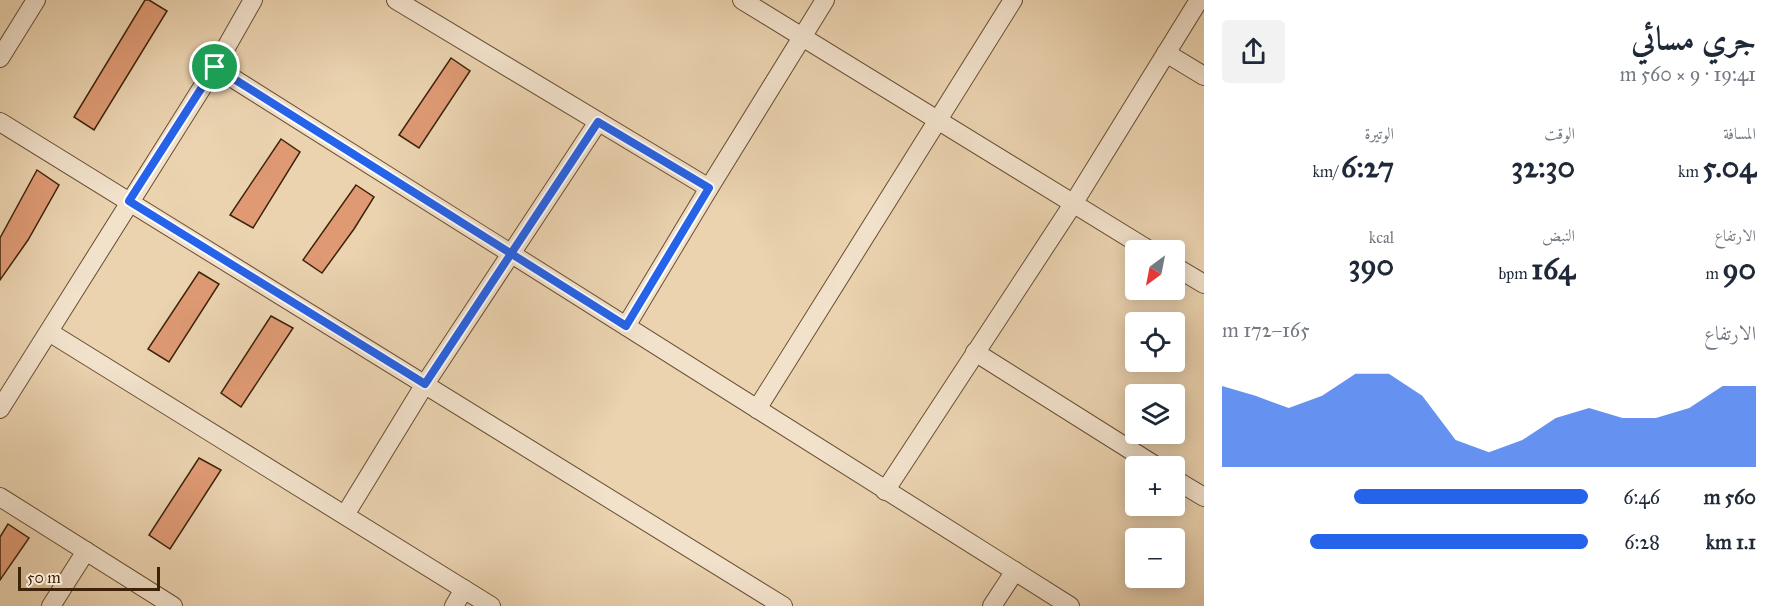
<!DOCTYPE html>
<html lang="ar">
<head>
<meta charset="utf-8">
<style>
	body { margin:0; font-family:"IM FELL Great Primer",Amiri,serif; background:#f2f2f3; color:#1f2937; direction:rtl; height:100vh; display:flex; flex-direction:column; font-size:22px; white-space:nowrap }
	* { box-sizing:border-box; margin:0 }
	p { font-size:20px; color:#747a83 }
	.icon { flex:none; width:33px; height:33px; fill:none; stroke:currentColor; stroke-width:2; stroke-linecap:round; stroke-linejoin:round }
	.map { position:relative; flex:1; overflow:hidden; direction:ltr }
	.drawer { display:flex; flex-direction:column; background:#fff; width:570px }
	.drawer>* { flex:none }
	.needle { width:39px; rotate:212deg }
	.fabs { position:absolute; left:1125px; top:240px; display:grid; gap:12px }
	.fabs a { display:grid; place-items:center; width:60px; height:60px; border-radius:6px; background:#fff; box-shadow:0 3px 15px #0003; font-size:30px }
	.scale { position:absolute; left:18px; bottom:15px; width:142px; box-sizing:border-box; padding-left:6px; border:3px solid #3d2208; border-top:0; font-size:16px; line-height:21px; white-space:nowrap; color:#3d2208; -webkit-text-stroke:4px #f2e2cc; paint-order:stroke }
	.pin { position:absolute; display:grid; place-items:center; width:51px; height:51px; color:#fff; margin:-26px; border:3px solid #fff; border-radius:50%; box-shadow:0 2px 6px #0007 }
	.round { display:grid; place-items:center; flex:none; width:63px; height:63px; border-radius:6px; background:#f2f2f3 }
	.summary { display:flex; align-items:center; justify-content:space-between; height:102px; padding:0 18px }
	h1 { font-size:33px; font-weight:700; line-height:45px }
	.figures { display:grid; grid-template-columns:repeat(3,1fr); gap:9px; height:102px; padding:6px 18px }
	.figures div { display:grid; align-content:center }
	.figures b { font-size:30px; font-weight:700 }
	.figures small { font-size:16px; font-weight:400 }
	.figures p { font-size:16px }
	.chart { height:168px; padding:12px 18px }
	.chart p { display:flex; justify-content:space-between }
	.chart svg { width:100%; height:108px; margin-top:6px; fill:#2563eb; opacity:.7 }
	ul { padding:0 18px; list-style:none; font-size:20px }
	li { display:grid; grid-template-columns:96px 72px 1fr; align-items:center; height:45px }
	li i { height:15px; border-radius:8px; background:#2563eb }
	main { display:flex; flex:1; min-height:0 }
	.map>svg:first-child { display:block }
</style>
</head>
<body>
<main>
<section class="drawer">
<div class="summary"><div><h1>جري مسائي</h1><p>19:41 · 9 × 560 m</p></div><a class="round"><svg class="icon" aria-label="share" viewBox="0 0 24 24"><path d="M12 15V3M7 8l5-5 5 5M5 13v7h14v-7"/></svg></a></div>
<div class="figures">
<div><p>المسافة</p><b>5.04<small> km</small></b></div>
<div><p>الوقت</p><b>32:30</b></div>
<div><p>الوتيرة</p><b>6:27<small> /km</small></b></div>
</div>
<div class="figures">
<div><p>الارتفاع</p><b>90<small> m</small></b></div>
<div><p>النبض</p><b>164<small> bpm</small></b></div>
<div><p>kcal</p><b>390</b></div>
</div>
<div class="chart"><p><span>الارتفاع</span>165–172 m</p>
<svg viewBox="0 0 160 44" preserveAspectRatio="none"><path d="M0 44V11L10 15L20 20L30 15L40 6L50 6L60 15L70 33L80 38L90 33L100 24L110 20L120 24L130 24L140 20L150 11L160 11V44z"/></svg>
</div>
<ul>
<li><b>560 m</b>6:46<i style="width:64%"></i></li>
<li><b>1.1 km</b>6:28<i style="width:76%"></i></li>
</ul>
</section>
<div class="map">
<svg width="1204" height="606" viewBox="0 0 1204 606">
	<rect width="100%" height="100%" fill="#ebd3b0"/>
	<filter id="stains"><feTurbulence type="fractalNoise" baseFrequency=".00333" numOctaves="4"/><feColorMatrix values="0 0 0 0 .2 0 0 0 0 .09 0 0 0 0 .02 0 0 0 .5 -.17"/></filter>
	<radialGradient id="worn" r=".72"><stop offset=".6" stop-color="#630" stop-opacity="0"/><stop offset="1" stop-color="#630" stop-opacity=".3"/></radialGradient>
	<g fill="#df9a74" stroke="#3d2208" stroke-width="1.5">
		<path d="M 145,0 L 149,0 L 167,11 L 94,130 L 74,117 Z"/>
		<path d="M 451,58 L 470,71 L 419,148 L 399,135 Z"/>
		<path d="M 281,139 L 300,152 L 253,228 L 230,215 Z"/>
		<path d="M 37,170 L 59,185 L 28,240 L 0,280 L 0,238 Z"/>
		<path d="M 356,185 L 374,197 L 354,229 L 322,273 L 303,260 Z"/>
		<path d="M 199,272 L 219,284 L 169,362 L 148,349 Z"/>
		<path d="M 271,316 L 293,328 L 241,407 L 221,393 Z"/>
		<path d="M 199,458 L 221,470 L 170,549 L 149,535 Z"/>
		<path d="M 8,524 L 29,538 L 0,580 L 0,537 Z"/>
	</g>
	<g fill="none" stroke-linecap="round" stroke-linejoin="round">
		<defs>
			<g id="street">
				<path d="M 396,0 L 709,188"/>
				<path d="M 742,0 L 1149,250"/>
				<path d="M 1166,53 L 1204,76"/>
				<path d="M 0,58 L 36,0"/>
				<path d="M 215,67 L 1070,606"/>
				<path d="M 0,122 L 783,606"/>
				<path d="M 1174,266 L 1204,284"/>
				<path d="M 626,326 L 709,188 L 825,0"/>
				<path d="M 49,332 L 491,606"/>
				<path d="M 975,352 L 1156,466"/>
				<path d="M 0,409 L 215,67 L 253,0"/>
				<path d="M 757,409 L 1013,0"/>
				<path d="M 1174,479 L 1204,497"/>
				<path d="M 885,491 L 1073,204 L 1199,0"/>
				<path d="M 0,497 L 173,606"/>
				<path d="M 345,515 L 425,384 L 598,122"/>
				<path d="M 51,606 L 86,551"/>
				<path d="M 454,606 L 464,589"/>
				<path d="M 992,606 L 1015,571"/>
			</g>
		</defs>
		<use href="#street" stroke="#684e32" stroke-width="20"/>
		<use href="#street" stroke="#f2e2cc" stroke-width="18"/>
	</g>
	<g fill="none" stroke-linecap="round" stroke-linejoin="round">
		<defs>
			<path id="route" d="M 215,67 C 352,153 489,240 626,326 L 709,188 L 598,122 L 425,384 L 129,201 L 215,67"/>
		</defs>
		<use href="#route" stroke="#fff" stroke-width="12"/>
		<use href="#route" stroke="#2563eb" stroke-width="8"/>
	</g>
	<rect width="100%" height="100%" filter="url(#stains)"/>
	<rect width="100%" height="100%" fill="url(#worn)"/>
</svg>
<div class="fabs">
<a><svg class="needle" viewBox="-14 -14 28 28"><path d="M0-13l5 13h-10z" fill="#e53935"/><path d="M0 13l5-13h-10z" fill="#747a83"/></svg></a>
<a><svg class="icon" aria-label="locate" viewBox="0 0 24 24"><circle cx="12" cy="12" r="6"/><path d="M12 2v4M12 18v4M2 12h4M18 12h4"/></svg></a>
<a><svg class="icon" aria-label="layers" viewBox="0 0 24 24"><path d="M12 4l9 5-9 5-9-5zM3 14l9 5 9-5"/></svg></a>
<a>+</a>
<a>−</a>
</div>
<div class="scale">50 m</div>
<div class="pin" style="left:215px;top:67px;background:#1e9e55"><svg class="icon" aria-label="arrive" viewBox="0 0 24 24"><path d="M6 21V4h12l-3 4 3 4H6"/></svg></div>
</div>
</main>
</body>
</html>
